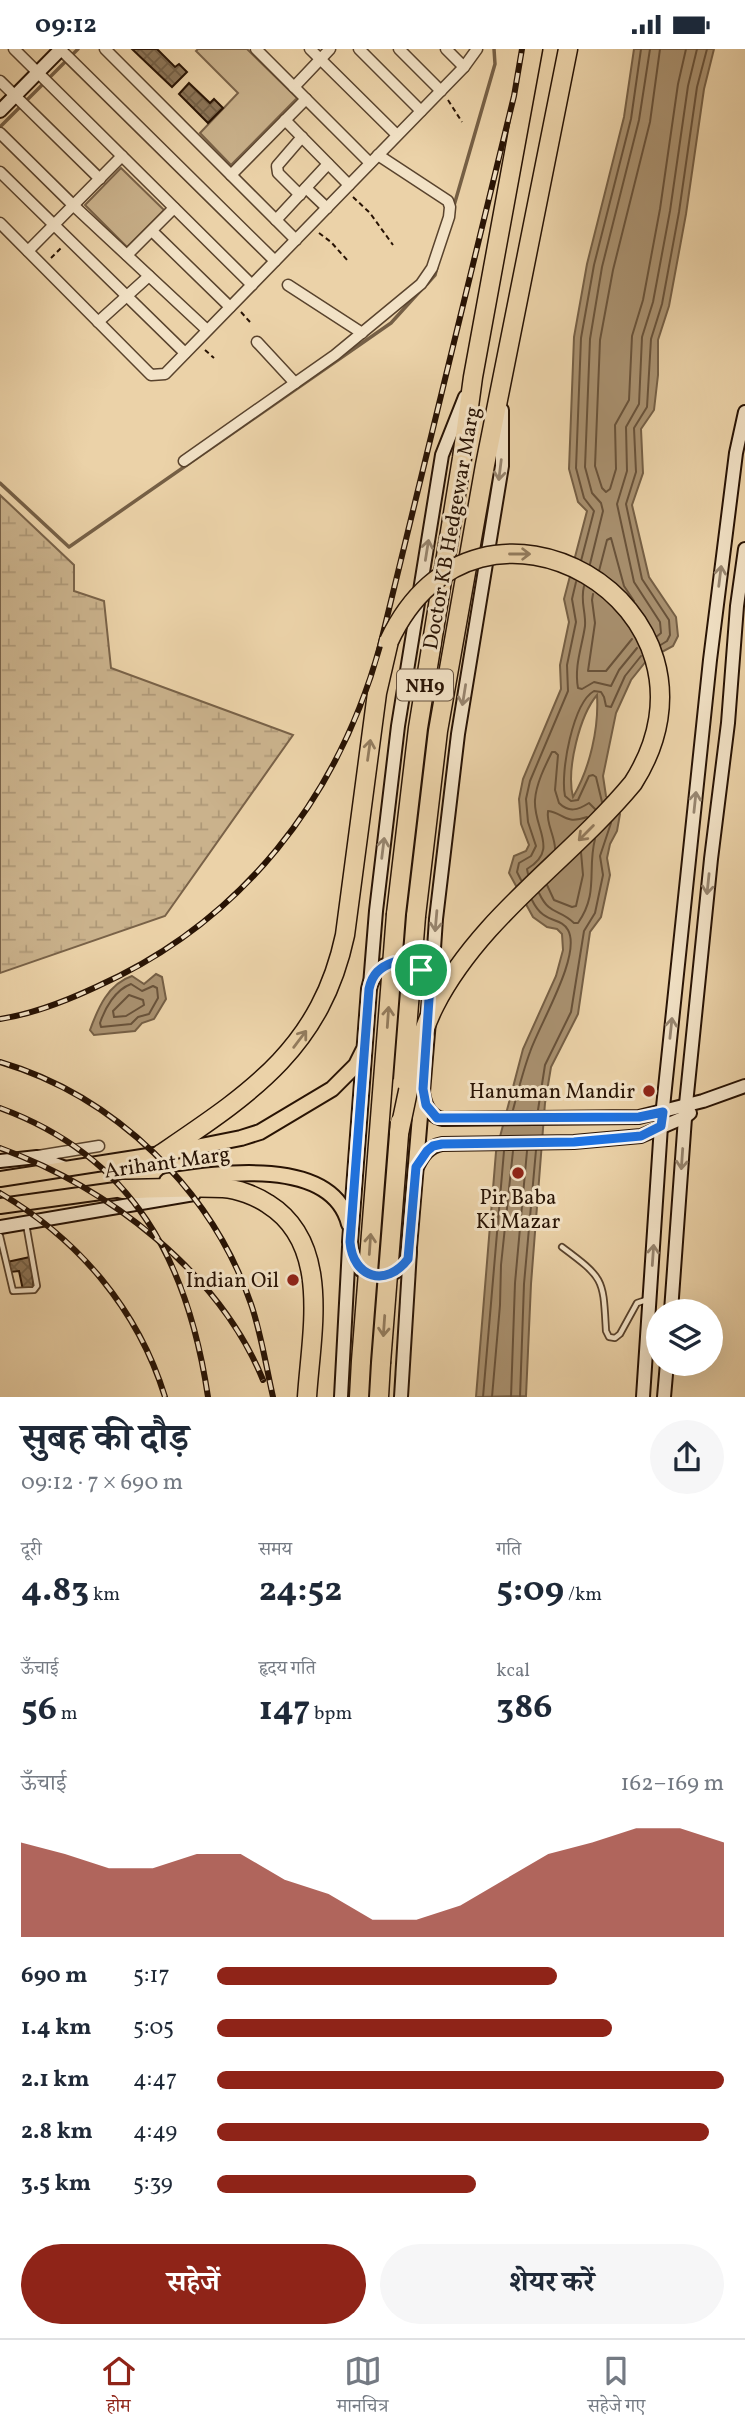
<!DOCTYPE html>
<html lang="hi">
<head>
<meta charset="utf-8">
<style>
	body { margin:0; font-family:Vollkorn,"Noto Serif Devanagari",serif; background:#f6f6f7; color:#1f2937; height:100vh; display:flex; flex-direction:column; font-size:26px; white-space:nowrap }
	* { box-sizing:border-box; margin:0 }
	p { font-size:23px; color:#747a83 }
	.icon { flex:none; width:38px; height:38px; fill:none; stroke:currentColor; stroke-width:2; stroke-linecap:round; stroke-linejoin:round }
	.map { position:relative; height:1348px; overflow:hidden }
	.sheet { display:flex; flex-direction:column; background:#fff; flex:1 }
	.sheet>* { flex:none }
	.buttons { position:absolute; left:646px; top:1250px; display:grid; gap:14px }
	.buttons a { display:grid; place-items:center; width:77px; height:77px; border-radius:50%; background:#fff; box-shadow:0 7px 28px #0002; font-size:35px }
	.pin { position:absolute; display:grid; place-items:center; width:60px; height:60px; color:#fff; margin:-30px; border:4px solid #fff; border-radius:50%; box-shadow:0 2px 7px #0007 }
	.round { display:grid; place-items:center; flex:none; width:74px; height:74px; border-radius:37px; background:#f6f6f7 }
	.head { display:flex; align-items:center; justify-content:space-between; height:119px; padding:0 21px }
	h1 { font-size:38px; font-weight:700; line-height:52px }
	.stats { display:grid; grid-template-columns:repeat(3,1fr); gap:10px; height:119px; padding:7px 21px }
	.stats div { display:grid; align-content:center }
	.stats b { font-size:35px; font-weight:700 }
	.stats small { font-size:19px; font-weight:400 }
	.stats p { font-size:19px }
	.chart { height:196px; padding:14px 21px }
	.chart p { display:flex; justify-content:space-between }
	.chart svg { width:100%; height:126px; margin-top:7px; fill:#8f2418; opacity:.7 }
	.primary-button { display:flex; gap:14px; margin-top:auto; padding:14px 21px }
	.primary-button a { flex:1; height:80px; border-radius:42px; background:#8f2418; color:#fff; font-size:28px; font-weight:700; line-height:80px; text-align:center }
	.primary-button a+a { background:#f6f6f7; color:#1f2937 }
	ul { padding:0 21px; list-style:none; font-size:23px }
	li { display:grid; grid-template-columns:112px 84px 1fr; align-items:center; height:52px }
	li i { height:18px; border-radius:9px; background:#8f2418 }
	.status { display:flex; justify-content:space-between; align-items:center; height:49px; padding:0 35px; background:#fff; direction:ltr }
	.status svg { height:19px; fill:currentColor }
	.tab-bar { display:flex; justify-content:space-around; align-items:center; height:98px; border-top:2px solid #e0e1e3; background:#fff; font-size:19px; color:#747a83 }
	.tab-bar a { display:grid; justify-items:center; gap:4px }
	.tab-bar .active { color:#8f2418 }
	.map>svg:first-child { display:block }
</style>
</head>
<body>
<div class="status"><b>09:12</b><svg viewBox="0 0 49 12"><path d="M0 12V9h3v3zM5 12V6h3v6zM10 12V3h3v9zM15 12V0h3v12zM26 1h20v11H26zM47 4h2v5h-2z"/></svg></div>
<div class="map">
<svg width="745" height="1348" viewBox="0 0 745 1348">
	<defs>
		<pattern id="wetland-marsh" width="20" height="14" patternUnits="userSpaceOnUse" patternTransform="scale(1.75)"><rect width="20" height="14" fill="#cab28c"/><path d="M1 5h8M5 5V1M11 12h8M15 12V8" fill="none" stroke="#ae9877"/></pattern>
		<pattern id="building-cross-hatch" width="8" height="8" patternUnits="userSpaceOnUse" patternTransform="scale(1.75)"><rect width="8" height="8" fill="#8d7659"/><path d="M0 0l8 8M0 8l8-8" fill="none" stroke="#736047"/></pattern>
	</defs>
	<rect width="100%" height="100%" fill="#ebd2a8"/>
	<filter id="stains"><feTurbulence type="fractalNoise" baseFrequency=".00286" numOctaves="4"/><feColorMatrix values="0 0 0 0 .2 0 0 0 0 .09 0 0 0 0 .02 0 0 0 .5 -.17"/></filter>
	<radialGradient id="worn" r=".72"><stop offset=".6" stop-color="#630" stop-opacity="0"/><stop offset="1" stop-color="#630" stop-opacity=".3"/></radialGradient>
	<path fill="url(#wetland-marsh)" stroke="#796248" stroke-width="2" d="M 0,446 L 74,516 L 74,542 L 104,552 L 111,619 L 293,686 L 165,867 L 0,924 Z"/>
	<g fill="#cab28c" stroke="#796248" stroke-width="2">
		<path d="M 198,0 L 247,0 L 297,49 L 231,116 L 200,84 L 238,44 L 196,2 Z"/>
		<path d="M 121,119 L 164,161 L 127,198 L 85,156 Z"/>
	</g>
	<g fill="#a99170" stroke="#755f45" stroke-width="2" fill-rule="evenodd">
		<path d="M 634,0 L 714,0 L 704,40 L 686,165 L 669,257 L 658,291 L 658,326 L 654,361 L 641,380 L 643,424 L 632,456 L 649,528 L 676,568 L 678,587 L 673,597 L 647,611 L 631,631 L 616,664 L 603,727 L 606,747 L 620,765 L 617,782 L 610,795 L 607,809 L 610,826 L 601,868 L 590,883 L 578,965 L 551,1018 L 545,1054 L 531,1235 L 526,1347 L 476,1348 L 496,1103 L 523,1000 L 556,927 L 563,901 L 562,885 L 557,880 L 547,878 L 533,868 L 509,824 L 514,807 L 526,802 L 529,796 L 521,775 L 519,750 L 523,730 L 561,640 L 560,616 L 569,573 L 564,550 L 587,462 L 578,453 L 569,420 L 574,288 L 587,215 L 624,68 ZM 597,646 C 599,679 590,719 573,748 C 566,720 580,666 597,646 Z"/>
		<path d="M 156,925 L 162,928 L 166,950 L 154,970 L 142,974 L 135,982 L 94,986 L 90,981 C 98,959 108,935 132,927 L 144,935 Z"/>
	</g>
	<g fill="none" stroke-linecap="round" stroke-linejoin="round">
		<g stroke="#68523a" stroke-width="2">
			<path d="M 660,0 L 650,73 L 613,221 L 600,291 L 595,417 L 602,439 L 606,443 L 610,440 L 616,420 L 615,376 L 629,351 L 632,287 L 643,251 L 660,160 L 678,35 L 686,0"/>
			<path d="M 581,512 L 594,462 L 584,449 L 576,419 L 581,289 L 594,216 L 631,70 L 641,0"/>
			<path d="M 590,515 L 603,462 L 601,454 L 592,444 L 585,418 L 590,290 L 602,218 L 639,71 L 650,0"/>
			<path d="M 599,522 L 607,491 L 611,489 L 624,537 L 634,552"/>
			<path d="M 584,537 C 580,553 586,562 585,577 C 582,598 574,617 578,639 L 582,640 L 594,633 L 611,637 L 619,621 L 637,599"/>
			<path d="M 593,545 L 592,551 L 595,574 L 588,622 L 606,622 L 632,590"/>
			<path d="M 655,589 L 661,584 L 660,573 L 634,533 L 617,455 L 627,422 L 626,378 L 639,355 L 642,288 L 653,253 L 670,162 L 688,37 L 697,0"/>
			<path d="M 659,597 L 667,592 L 670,586 L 669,571 L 642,530 L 626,455 L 636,423 L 634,379 L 647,358 L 651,290 L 662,255 L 679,163 L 697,38 L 707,0"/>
			<path d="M 602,753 L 596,728 L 593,726 L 589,727 L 578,751 L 571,752 L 565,747 C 560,723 573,654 594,642 L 601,643 L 604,648 L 606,657 L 611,658 L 625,627 L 641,607"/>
			<path d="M 555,800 C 555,787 546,775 548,762 C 564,764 564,776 587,768"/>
			<path d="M 528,825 L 527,820 C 560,801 533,779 535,751 C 536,735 545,717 552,703 L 555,703 L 558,706 L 555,741 L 559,754 C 569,764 578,761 589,754 L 595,760"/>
			<path d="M 521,831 L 517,823 L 519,814 L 531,807 L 536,797 L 528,773 L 526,750 L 530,732 L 568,642 L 567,616 L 576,573 L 572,550 L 576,533"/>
			<path d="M 547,836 L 554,851 L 572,858 L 576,857 L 583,826 L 581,803"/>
			<path d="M 539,844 C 550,867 558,859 574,874 L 578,874 C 599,844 587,821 595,790"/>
			<path d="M 131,935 L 142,942 L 153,937 L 157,939 L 158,949 L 149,965 L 138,968 L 131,975 L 101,978 L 100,974 C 105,959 115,941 131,935 Z"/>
			<path d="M 129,946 L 143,951 L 144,956 L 126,967 L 114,968 L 113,962 Z"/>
			<path d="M 513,1061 C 518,1042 523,1022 530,1003 C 539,976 582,906 568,881 C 560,867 544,876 532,851"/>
			<path d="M 538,1061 L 545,1016 L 571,963 L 584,882 L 595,864 L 603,826 L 600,807 L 611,774"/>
			<path d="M 483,1348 L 504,1102"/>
			<path d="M 492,1348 L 500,1256 L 501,1216 L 513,1102"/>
			<path d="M 511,1348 L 515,1234 L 527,1102"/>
			<path d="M 520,1348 L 524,1235 L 536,1101"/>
		</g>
		<g stroke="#755f45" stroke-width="3.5">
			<path d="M 0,78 L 78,0"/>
			<path d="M 453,160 L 495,15 L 494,0"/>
			<path d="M 427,235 L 435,226 L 437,218"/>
			<path d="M 0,434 L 69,498 L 391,274 L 421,241"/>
		</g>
	</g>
	<g fill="url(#building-cross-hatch)" stroke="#281304" stroke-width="2">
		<path d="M 132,0 L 157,0 L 175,18 L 179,15 L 187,23 L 172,38 Z"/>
		<path d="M 189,34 L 210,54 L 214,50 L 223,59 L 208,74 L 179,45 Z"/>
		<path d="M 30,1208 L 34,1239 L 23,1241 L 19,1222 L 10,1223 L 7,1213 Z"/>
	</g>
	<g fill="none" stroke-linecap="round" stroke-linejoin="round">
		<defs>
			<g id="lane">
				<path d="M 0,1187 L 13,1242 L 34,1241 L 37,1237 L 26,1175"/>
				<path d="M 562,1198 C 605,1230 603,1230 606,1282 L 609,1288 L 615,1289 L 620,1285 L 637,1254 L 649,1250"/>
			</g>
			<g id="street">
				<path d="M 14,0 L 252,236"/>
				<path d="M 60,0 L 275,212"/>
				<path d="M 105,0 L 296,191"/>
				<path d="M 256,0 L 370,114"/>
				<path d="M 310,0 L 397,86"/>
				<path d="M 359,0 L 421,62"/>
				<path d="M 399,0 L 441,42"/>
				<path d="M 446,0 L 464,18"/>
				<path d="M 0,32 L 100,130"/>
				<path d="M 294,38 L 330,0"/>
				<path d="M 285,71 L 349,136"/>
				<path d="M 0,84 L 73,156 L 207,281"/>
				<path d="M 0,123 L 185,304"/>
				<path d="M 231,126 L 306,50"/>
				<path d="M 306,139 L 327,159"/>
				<path d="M 300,146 L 278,124 L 277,117 L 302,88"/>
				<path d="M 276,171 L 328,115"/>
				<path d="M 0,174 L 151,326 L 165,325 L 464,18 L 477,0"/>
				<path d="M 152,182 L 230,258"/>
				<path d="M 28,202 L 122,107"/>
				<path d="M 127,206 L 174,159"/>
				<path d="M 288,236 L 362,284"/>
				<path d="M 98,273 L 149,227"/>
				<path d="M 257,293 L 295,334"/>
				<path d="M 184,412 L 335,306 L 421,235 L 432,219 L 449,168 L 450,158 L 448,152 L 378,106"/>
				<path d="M 38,1107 L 99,1097"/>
			</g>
			<g id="secondary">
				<path d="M 0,62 L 61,0"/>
				<path d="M 370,936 L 376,862 L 398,677 L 442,406 L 465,348"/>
				<path d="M 431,943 L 436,870 L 458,685 L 502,417 L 502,361"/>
				<path d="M 423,1044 C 425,1056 430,1068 443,1070 L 639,1068 L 703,1052 L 745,1037"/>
				<path d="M 0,1112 L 37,1108 L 68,1120"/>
				<path d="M 417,1118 C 423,1106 428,1098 442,1095 L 574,1093 L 641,1087 L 685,1068 L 690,1064"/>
				<path d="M 0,1178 L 194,1145"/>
				<path d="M 671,1262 L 686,1055 L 711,810 L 728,674 L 737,557 L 745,500"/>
				<path d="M 341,1348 L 349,1198"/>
				<path d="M 401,1348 L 410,1202"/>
				<path d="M 643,1348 L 661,1077 L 710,611 L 736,404 L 745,363"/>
				<path d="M 664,1348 L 667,1314"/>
			</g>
			<g id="primary">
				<path d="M 394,913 C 417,912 429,925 430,948 L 408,1210 C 386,1239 352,1229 350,1193 L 369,940 C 372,925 380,918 394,913 Z"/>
				<path d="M 0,1130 L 161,1105 L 241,1089 L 260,1083 L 332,1040 L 356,1016 L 363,1002"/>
				<path d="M 167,1132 C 218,1124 332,1107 349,1175"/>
				<path d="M 0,1157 L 130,1139"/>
			</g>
			<g id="highway">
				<path d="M 396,865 L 418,679 L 462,409 L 473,328 L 533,0"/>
				<path d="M 416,867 L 438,682 L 485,416 L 568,0"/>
				<path d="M 161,1105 C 251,1044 321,999 345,886 L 377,644 L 389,592"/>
				<path d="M 122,1140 C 155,1140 190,1137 223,1139 C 238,1140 256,1147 268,1155 C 332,1195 311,1284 307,1348"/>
				<path d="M 359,1348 L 361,1312"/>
				<path d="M 379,1348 L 381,1314"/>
			</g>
		</defs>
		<use href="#lane" stroke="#59432d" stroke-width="8"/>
		<use href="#street" stroke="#59432d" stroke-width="13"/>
		<use href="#secondary" stroke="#281304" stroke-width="16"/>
		<use href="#primary" stroke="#281304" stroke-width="18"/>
		<use href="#highway" stroke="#281304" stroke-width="21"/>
		<g stroke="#281304" stroke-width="2" stroke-dasharray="5 3.5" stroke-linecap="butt">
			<path d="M 448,51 L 462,73"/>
			<path d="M 353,148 L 370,164 L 393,196"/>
			<path d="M 319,184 L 331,193 L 348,212"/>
			<path d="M 51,209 L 62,198"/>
			<path d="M 241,263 L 250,273"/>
			<path d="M 205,301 L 214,309"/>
		</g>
		<use href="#lane" stroke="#f2e2c6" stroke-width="4.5"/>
		<use href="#street" stroke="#f2e2c6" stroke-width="10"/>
		<use href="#secondary" stroke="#f2e2c6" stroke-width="12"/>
		<use href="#primary" stroke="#ebd2a8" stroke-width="14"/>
		<use href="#highway" stroke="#ebd2a8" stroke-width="18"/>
		<defs>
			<g id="rail">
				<path d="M 0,970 C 33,965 66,952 96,938 C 242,873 338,749 380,597 L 514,47 L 522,0"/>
				<path d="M 0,1013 C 115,1047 212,1141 251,1255 C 261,1284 266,1317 273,1348"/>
				<path d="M 0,1059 C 134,1108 188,1213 208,1348"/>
				<path d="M 0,1099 C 108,1138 219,1223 263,1331"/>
				<path d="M 0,1144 C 78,1190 138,1260 165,1348"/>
			</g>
		</defs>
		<use href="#rail" stroke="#281304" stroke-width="6"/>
		<use href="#rail" stroke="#f2e2c6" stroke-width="3.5" stroke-dasharray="10" stroke-linecap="butt"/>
		<defs>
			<g id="highway-bridge">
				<path d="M 389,592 C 478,401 745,558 633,734 C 570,810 481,867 435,956 C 415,995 409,1041 399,1084"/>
				<path d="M 403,1031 L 416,867"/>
				<path d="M 361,1312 L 396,865"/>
				<path d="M 381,1314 L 400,1073"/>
			</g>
		</defs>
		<use href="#highway-bridge" stroke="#281304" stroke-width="21" stroke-linecap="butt"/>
		<use href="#highway-bridge" stroke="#ebd2a8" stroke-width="18"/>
	</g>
	<defs><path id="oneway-shaft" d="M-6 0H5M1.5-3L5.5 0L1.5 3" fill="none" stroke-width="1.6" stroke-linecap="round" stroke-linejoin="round" transform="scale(1.75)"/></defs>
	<g stroke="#97856f">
		<use href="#oneway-shaft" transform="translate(500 421) rotate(97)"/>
		<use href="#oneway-shaft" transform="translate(427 501) rotate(-81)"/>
		<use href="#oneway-shaft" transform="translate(720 527) rotate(-83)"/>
		<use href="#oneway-shaft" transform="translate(464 646) rotate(99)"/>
		<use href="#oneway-shaft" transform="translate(695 753) rotate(-84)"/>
		<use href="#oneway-shaft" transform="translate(383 799) rotate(-83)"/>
		<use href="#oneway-shaft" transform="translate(708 835) rotate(96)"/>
		<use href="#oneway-shaft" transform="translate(436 872) rotate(95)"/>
		<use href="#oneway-shaft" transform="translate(671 979) rotate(-84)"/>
		<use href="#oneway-shaft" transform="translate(682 1110) rotate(94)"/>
		<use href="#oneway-shaft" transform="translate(653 1206) rotate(-86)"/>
	</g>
	<g stroke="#937c5e">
		<use href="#oneway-shaft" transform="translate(520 505)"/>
		<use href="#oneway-shaft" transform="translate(369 701) rotate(-82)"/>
		<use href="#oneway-shaft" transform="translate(586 784) rotate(135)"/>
		<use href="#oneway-shaft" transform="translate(388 968) rotate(-86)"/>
		<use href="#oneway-shaft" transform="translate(300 990) rotate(-53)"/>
		<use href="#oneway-shaft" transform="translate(370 1195) rotate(-86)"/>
		<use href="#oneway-shaft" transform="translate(384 1277) rotate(94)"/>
	</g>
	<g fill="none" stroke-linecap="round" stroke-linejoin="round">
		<defs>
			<path id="route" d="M 394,913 C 410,912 424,918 430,935 L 423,1040 L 426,1056 L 437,1069 L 639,1068 L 663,1063 L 661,1077 L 641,1087 L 574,1093 L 442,1095 L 433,1097 L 427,1102 L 416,1118 L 408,1210 C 386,1239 353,1229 350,1193 L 369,940 C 372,925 380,918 394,913 Z"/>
		</defs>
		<use href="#route" stroke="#fff" stroke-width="14"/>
		<use href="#route" stroke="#1a73e8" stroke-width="9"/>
	</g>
	<g fill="#8f2418" stroke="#f2e2c6" stroke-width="2.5">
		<circle cx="649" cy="1042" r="7"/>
		<circle cx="518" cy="1124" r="7"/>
		<circle cx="293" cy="1231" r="7"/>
	</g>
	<g text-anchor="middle" stroke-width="6" stroke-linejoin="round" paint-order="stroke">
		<rect fill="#f2e2c6" stroke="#65513e" stroke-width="2" x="397" y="620.5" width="56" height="31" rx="5"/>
		<g font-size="19" font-weight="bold" fill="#281304">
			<text x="425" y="643">NH9</text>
		</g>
		<g font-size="21" fill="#281304" stroke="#f2e2c6">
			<text transform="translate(451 479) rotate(-80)" y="7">Doctor KB Hedgewar Marg</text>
			<text transform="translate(167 1113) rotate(-8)" y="7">Arihant Marg</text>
		</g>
		<g font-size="21" fill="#281304" stroke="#f2e2c6" text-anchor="end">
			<text x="635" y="1049">Hanuman Mandir</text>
			<text x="518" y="1155" text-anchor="middle">Pir Baba<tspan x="518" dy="24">Ki Mazar</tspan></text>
			<text x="279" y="1238">Indian Oil</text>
		</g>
	</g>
	<rect width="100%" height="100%" filter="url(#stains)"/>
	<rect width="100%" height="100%" fill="url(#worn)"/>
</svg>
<div class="buttons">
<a><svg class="icon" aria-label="layers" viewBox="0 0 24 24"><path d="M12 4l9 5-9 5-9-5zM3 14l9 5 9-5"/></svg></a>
</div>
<div class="pin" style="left:421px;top:921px;background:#1e9e55"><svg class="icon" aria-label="arrive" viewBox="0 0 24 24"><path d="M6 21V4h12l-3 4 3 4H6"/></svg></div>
</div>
<section class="sheet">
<div class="head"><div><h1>सुबह की दौड़</h1><p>09:12 · 7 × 690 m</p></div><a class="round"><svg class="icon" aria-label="share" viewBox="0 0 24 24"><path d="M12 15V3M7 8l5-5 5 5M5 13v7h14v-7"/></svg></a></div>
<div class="stats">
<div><p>दूरी</p><b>4.83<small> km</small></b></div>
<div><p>समय</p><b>24:52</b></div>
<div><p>गति</p><b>5:09<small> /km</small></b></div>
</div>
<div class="stats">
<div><p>ऊँचाई</p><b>56<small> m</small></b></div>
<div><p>हृदय गति</p><b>147<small> bpm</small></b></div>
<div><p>kcal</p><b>386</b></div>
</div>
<div class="chart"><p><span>ऊँचाई</span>162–169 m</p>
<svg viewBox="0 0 160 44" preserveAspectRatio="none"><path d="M0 44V11L10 15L20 20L30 20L40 15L50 15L60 24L70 29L80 38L90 38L100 33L110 24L120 15L130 11L140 6L150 6L160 11V44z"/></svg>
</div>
<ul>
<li><b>690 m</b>5:17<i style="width:67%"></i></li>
<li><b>1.4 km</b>5:05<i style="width:78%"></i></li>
<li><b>2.1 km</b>4:47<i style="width:100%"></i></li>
<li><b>2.8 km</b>4:49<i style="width:97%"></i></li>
<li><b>3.5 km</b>5:39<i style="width:51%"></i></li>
</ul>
<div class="primary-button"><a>सहेजें</a><a>शेयर करें</a></div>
</section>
<nav class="tab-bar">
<a class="active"><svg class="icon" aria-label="home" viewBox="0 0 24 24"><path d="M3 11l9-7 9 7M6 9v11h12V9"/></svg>होम</a>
<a><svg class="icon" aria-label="map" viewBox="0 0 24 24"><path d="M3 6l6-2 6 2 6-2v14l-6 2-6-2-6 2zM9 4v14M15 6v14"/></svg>मानचित्र</a>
<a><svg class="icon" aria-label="saved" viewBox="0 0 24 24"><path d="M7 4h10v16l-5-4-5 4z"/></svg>सहेजे गए</a>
</nav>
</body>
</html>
